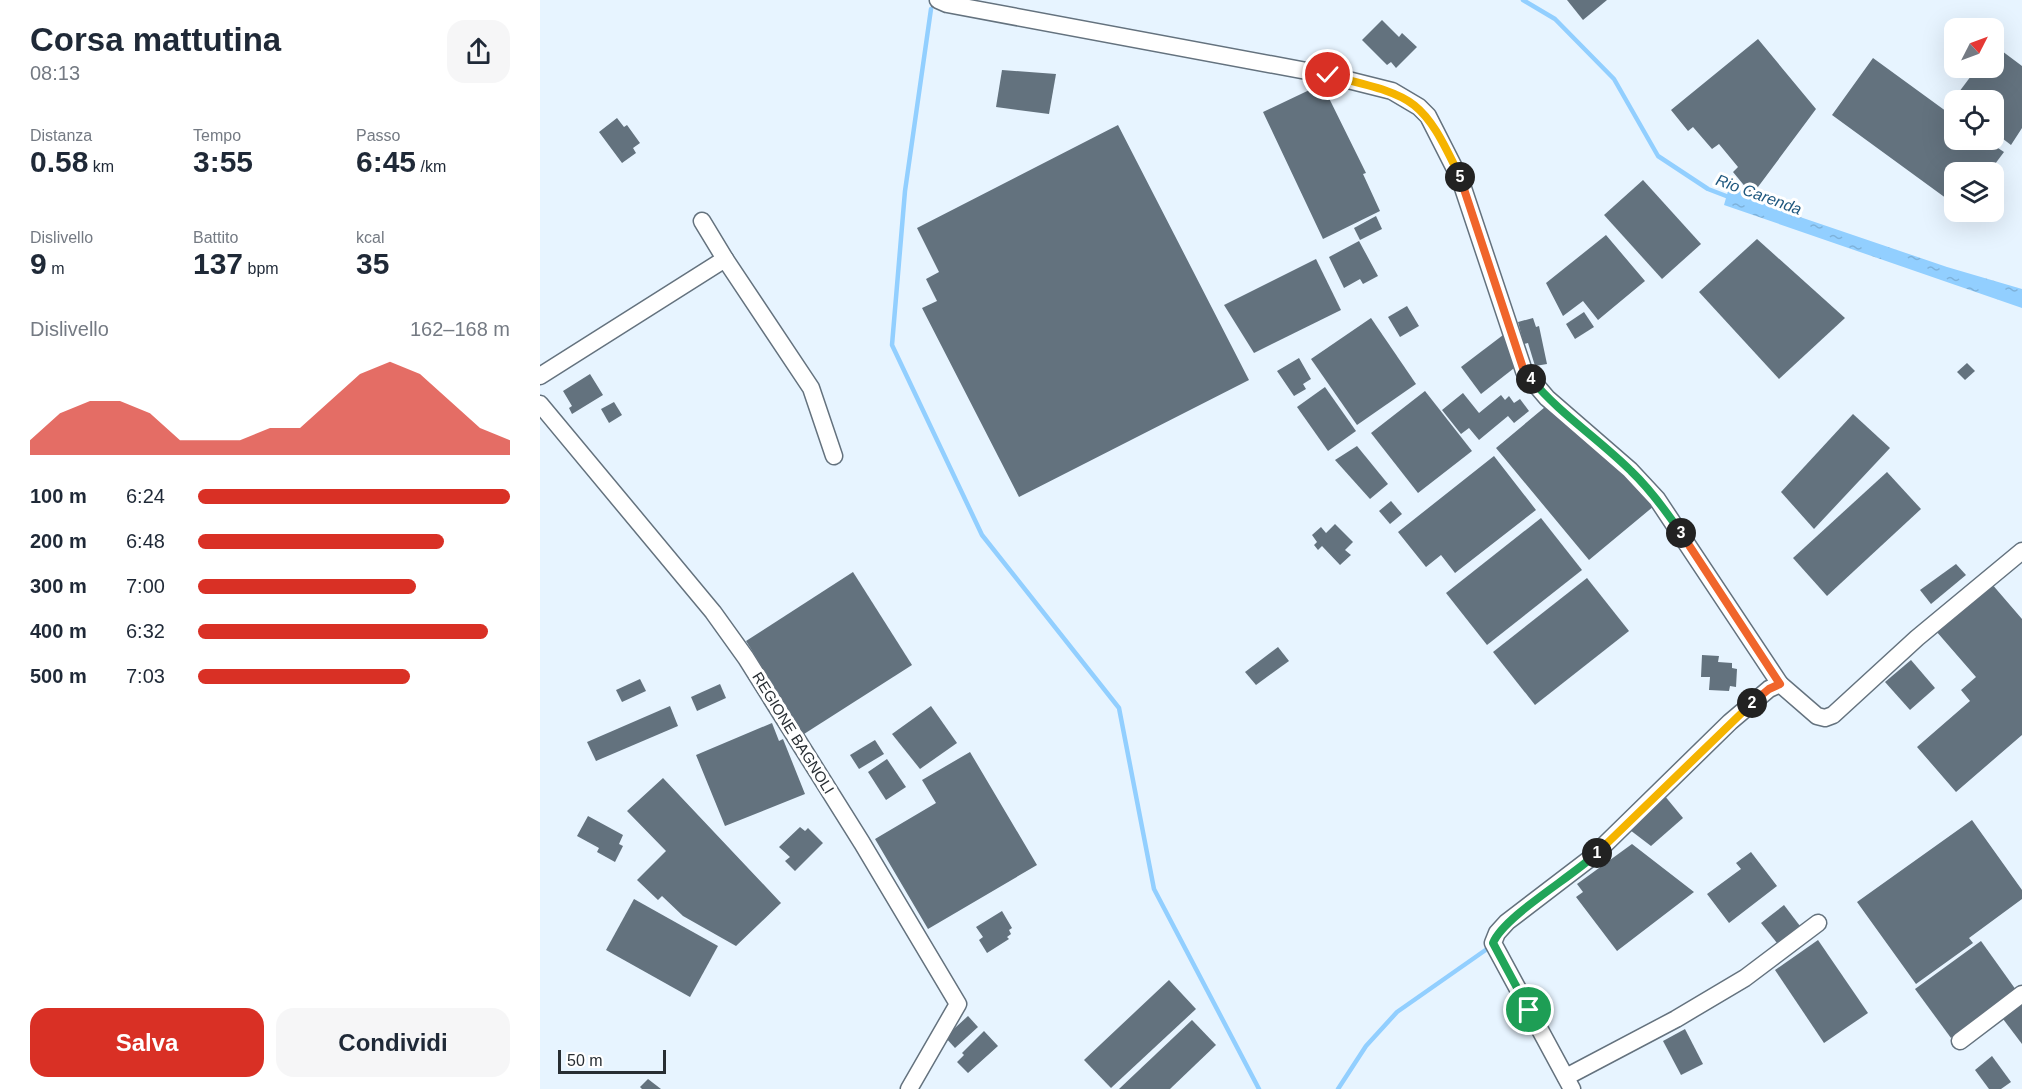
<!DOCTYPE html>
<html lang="it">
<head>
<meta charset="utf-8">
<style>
	body { margin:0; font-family:Helvetica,sans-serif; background:#f6f6f7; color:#1f2937; height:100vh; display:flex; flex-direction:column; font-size:22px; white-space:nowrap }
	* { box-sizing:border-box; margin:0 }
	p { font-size:20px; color:#747a83 }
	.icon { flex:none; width:33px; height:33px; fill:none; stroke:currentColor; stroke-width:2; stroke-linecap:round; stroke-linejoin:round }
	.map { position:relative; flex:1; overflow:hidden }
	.details { display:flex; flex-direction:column; background:#fff; width:540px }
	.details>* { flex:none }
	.needle { width:39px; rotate:48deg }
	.tools { position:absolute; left:1404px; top:18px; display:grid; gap:12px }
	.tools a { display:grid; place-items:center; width:60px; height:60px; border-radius:12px; background:#fff; box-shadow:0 6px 24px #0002; font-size:30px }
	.scale { position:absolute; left:18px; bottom:15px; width:108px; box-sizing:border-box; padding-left:6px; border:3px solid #282e33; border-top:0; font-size:16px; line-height:21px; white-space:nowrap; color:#282e33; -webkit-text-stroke:4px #fff; paint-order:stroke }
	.pin { position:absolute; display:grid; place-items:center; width:51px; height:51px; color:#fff; margin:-26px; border:3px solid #fff; border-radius:50%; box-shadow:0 2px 6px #0007 }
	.km { position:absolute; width:30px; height:30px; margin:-15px; border-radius:50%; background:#222; color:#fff; font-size:16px; line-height:30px; text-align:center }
	.round { display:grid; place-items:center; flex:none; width:63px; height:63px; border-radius:18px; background:#f6f6f7 }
	.head { display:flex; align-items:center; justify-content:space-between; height:102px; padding:0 30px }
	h1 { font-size:33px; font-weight:600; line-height:45px }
	.metrics { display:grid; grid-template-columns:repeat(3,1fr); gap:9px; height:102px; padding:6px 30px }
	.metrics div { display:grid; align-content:center }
	.metrics b { font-size:30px; font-weight:600 }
	.metrics small { font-size:16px; font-weight:400 }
	.metrics p { font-size:16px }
	.chart { height:168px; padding:12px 30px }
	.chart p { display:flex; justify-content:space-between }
	.chart svg { width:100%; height:108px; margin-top:6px; fill:#d93025; opacity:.7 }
	.action { display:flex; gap:12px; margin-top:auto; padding:12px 30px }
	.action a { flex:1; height:69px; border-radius:18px; background:#d93025; color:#fff; font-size:24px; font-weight:600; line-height:69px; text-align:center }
	.action a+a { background:#f6f6f7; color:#1f2937 }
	ul { padding:0 30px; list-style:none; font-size:20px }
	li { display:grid; grid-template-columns:96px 72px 1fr; align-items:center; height:45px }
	li i { height:15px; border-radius:8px; background:#d93025 }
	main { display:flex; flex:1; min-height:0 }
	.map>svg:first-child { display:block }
</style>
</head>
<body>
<main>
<section class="details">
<div class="head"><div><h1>Corsa mattutina</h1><p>08:13</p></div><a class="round"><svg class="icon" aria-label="share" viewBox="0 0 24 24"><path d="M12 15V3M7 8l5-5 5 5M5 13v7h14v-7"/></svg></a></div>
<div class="metrics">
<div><p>Distanza</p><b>0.58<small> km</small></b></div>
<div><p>Tempo</p><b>3:55</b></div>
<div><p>Passo</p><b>6:45<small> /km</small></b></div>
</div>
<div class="metrics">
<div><p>Dislivello</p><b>9<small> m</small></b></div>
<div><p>Battito</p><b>137<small> bpm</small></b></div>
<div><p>kcal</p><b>35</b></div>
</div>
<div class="chart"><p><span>Dislivello</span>162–168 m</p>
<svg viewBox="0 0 160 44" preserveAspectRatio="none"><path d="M0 44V38L10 27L20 22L30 22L40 27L50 38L60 38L70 38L80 33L90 33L100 22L110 11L120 6L130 11L140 22L150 33L160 38V44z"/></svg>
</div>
<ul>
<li><b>100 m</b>6:24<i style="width:100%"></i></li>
<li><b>200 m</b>6:48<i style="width:79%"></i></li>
<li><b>300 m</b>7:00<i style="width:70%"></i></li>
<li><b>400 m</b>6:32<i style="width:93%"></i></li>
<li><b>500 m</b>7:03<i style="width:68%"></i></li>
</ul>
<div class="action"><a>Salva</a><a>Condividi</a></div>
</section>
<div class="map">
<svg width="1482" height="1089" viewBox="0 0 1482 1089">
	<defs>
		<pattern id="water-ripples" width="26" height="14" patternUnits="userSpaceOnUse" patternTransform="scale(1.5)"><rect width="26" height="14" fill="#92cfff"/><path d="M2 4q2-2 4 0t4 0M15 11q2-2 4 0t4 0" fill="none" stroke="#7eb2db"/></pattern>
	</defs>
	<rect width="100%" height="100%" fill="#e7f4ff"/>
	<path fill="url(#water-ripples)" d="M 1190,184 L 1231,207 L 1407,267 L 1482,289 L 1482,308 L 1184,205 Z"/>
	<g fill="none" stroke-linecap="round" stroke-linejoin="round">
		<g stroke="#92cfff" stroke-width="4.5">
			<path d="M 983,0 L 1015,19 L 1074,79 L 1118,156 L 1168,189 L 1194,199"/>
			<path d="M 391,9 L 365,191 L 352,345 L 442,535 L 579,708 L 614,889 L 719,1089"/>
			<path d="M 798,1089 L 826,1046 L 857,1012 L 947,949"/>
		</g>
	</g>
	<g fill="#63727e">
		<path d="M 1027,0 L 1067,0 L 1043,20 Z"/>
		<path d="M 842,20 L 859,37 L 862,33 L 877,47 L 856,68 L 851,62 L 847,65 L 822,40 Z"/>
		<path d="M 1218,39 L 1276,109 L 1212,195 L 1193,172 L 1198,167 L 1179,144 L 1172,149 L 1153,127 L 1148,131 L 1131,110 Z"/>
		<path d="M 1454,45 L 1482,66 L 1482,128 L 1471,145 L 1454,132 L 1454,100 L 1413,100 L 1437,68 L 1454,68 Z"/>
		<path d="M 1333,58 L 1414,117 L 1414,140 L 1446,140 L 1464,152 L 1449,172 L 1414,172 L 1414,204 L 1292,115 Z"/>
		<path d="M 462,70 L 516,74 L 509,114 L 456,107 Z"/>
		<path d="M 782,84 L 826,173 L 823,174 L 840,211 L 783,239 L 723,112 Z"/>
		<path d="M 77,118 L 84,127 L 87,125 L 100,143 L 93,148 L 96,153 L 82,163 L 59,132 Z"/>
		<path d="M 578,125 L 709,380 L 479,497 L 382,308 L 397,301 L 386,279 L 399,272 L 377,228 Z"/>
		<path d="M 1103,180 L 1161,244 L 1122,279 L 1064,215 Z"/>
		<path d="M 836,216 L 842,229 L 820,240 L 814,228 Z"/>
		<path d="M 1066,235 L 1105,281 L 1058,320 L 1043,301 L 1023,316 L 1006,283 Z"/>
		<path d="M 1217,239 L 1305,318 L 1239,379 L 1159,292 Z"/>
		<path d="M 819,241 L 838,276 L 823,284 L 820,279 L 804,288 L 789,257 Z"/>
		<path d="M 776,259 L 801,310 L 714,353 L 684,305 Z"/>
		<path d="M 867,306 L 879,326 L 860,337 L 848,317 Z"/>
		<path d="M 1044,312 L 1054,327 L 1035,339 L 1026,324 Z"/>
		<path d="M 831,318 L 876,384 L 817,425 L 771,359 Z"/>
		<path d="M 993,318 L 996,327 L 999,326 L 1007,364 L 995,366 L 988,343 L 984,344 L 978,322 Z"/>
		<path d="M 967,332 L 978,365 L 941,394 L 921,367 Z"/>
		<path d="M 759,358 L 771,379 L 763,384 L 766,389 L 754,396 L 737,371 Z"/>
		<path d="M 1427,363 L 1435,371 L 1425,380 L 1417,372 Z"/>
		<path d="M 50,374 L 63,395 L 32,414 L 29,408 L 32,406 L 23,391 Z"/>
		<path d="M 785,387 L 816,431 L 788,451 L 757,407 Z"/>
		<path d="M 885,391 L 932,451 L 878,493 L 831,433 Z"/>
		<path d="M 923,393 L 939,413 L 961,395 L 965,400 L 969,396 L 974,403 L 980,399 L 989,411 L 974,423 L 968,416 L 939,440 L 929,428 L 921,434 L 902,410 Z"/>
		<path d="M 74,402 L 82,415 L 69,423 L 61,409 Z"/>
		<path d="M 1005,407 L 1011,413 L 1015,409 L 1086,474 L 1114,506 L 1049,560 L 956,448 Z"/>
		<path d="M 1313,414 L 1350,448 L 1274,529 L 1241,492 Z"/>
		<path d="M 817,446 L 848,484 L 830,499 L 795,460 Z"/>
		<path d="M 954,456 L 996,510 L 915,573 L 901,555 L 886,567 L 858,532 Z"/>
		<path d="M 1347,472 L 1381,509 L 1287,596 L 1253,558 Z"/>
		<path d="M 851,501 L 862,514 L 850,524 L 839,511 Z"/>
		<path d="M 1001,518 L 1042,570 L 947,645 L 906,593 Z"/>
		<path d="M 795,524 L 813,542 L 805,550 L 811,555 L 800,565 L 782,546 L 778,550 L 774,545 L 777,542 L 772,535 L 781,527 L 786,533 Z"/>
		<path d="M 1416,564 L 1426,575 L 1391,604 L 1380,590 Z"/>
		<path d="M 313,572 L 372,665 L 264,734 L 206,641 Z"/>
		<path d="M 1047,578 L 1089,631 L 995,705 L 953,652 Z"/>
		<path d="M 1451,583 L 1482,619 L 1482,735 L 1416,792 L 1377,747 L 1430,701 L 1421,690 L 1436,677 L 1396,631 Z"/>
		<path d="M 738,647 L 749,661 L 716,685 L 705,672 Z"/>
		<path d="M 1162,655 L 1179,656 L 1178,662 L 1192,663 L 1192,668 L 1197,669 L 1196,687 L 1190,686 L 1189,691 L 1169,690 L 1170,677 L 1161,677 Z"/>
		<path d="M 1371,660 L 1395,688 L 1370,710 L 1345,682 Z"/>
		<path d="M 100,679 L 106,691 L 82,702 L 76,690 Z"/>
		<path d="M 180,684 L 186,698 L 157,711 L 151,697 Z"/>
		<path d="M 130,706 L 138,726 L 56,761 L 47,742 Z"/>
		<path d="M 391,706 L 417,743 L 380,769 L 352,734 Z"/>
		<path d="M 232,723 L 239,741 L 243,739 L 265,794 L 185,826 L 156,755 Z"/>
		<path d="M 335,740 L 344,754 L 319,769 L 310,755 Z"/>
		<path d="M 430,752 L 497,865 L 388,929 L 335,839 L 396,803 L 382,780 Z"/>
		<path d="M 347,759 L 366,787 L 346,800 L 328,772 Z"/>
		<path d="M 123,778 L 241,903 L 196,946 L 143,916 L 122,896 L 118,900 L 97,880 L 126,851 L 87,811 Z"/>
		<path d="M 1124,795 L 1143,818 L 1111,846 L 1090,830 Z"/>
		<path d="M 48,816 L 83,835 L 79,844 L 83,846 L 75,862 L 57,852 L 59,848 L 37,836 Z"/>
		<path d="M 1432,820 L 1482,890 L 1482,899 L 1429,938 L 1433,943 L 1376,984 L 1317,902 Z"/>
		<path d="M 260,827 L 265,831 L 268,828 L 283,843 L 255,871 L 245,861 L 250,857 L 239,847 Z"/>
		<path d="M 1092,844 L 1154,892 L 1077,951 L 1036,897 L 1043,892 L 1037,884 Z"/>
		<path d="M 1211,852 L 1237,886 L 1189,923 L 1167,894 L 1201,869 L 1196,863 Z"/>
		<path d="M 94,899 L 178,946 L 150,997 L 66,950 Z"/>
		<path d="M 1244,905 L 1260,926 L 1237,943 L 1221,923 Z"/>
		<path d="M 462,911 L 472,928 L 469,930 L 471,934 L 467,937 L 469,939 L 447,953 L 439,940 L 443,937 L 436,927 Z"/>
		<path d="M 1278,940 L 1328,1013 L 1284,1043 L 1235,970 Z"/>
		<path d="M 1441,941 L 1476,990 L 1411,1038 L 1375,989 Z"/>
		<path d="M 629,980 L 656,1009 L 571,1088 L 544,1060 Z"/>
		<path d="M 1482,1001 L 1482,1044 L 1460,1015 Z"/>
		<path d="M 428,1016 L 438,1027 L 415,1048 L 405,1037 Z"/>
		<path d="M 652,1020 L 676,1045 L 630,1089 L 579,1089 Z"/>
		<path d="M 1145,1029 L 1163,1064 L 1141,1075 L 1123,1041 Z"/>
		<path d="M 444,1031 L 458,1046 L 428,1073 L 417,1062 L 424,1055 L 422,1053 Z"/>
		<path d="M 1452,1056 L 1471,1082 L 1461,1089 L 1449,1089 L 1435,1070 Z"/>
		<path d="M 108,1079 L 121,1089 L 102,1089 L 100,1087 Z"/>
	</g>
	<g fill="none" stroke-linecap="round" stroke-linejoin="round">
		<defs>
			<g id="minor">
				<path d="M 398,0 L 407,4 L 788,75 L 852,91 L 879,107 L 888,116 L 920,179 L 984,371 L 1007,398 L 1090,470 L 1117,499 L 1240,684"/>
				<path d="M 162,221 L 185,259"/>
				<path d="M 0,376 L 185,259 L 271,388 L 294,456"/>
				<path d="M 0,404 L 173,612 L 206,658 L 322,843 L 418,1004 L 369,1089"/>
				<path d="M 1420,1041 L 1482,994"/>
				<path d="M 1026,1077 L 1136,1019 L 1205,978 L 1278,923"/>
				<path d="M 1032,1089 L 953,943 L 957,933 L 967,922 L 1052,857 L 1190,722 L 1229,689 L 1240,684 L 1277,716 L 1285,718 L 1293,715 L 1377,638 L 1482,551"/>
			</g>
		</defs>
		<use href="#minor" stroke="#64727e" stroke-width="19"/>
		<use href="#minor" stroke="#fff" stroke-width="16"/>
	</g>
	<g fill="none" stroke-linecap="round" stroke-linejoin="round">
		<defs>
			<path id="split-1" d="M 989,1010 L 953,943 C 964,916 1032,877 1057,853"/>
			<path id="split-2" d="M 1057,853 L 1212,703"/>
			<path id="split-3" d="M 1141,533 L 1240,684 L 1229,689 L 1212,703"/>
			<path id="split-4" d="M 991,379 C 1020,414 1059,439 1091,471 C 1110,489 1126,511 1141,533"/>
			<path id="split-5" d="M 920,177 L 984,371 L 991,379"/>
			<path id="split-6" d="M 788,75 C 875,97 881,95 920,177"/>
		</defs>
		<use href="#split-1" stroke="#fff" stroke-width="12"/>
		<use href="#split-2" stroke="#fff" stroke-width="12"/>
		<use href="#split-3" stroke="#fff" stroke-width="12"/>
		<use href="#split-4" stroke="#fff" stroke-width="12"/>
		<use href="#split-5" stroke="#fff" stroke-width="12"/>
		<use href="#split-6" stroke="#fff" stroke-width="12"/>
		<use href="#split-1" stroke="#22a559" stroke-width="8"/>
		<use href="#split-2" stroke="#f5b400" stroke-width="8"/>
		<use href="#split-3" stroke="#f0652b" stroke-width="8"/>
		<use href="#split-4" stroke="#22a559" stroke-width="8"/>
		<use href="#split-5" stroke="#f0652b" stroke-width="8"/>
		<use href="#split-6" stroke="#f5b400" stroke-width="8"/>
	</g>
	<g text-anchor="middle" stroke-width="6" stroke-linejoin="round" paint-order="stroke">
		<g font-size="15" fill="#282e33" stroke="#fff">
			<text transform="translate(253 733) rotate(58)" y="5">REGIONE BAGNOLI</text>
		</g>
		<g font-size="16" font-style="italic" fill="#1e577e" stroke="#fff">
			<text transform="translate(1219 194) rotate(20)" y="6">Rio Carenda</text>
		</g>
	</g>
</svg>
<div class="tools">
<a><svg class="needle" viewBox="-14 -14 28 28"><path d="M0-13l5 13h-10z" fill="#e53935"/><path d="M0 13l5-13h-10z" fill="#747a83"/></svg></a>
<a><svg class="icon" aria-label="locate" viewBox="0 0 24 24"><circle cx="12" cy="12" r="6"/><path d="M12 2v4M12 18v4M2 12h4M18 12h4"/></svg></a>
<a><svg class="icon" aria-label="layers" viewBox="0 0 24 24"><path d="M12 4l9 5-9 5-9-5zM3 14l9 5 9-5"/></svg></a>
</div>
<div class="scale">50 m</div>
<div class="pin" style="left:989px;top:1010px;background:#1e9e55"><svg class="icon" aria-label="arrive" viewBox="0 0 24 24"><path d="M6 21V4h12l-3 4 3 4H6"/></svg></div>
<div class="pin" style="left:788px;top:75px;background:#d93025"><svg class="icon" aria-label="check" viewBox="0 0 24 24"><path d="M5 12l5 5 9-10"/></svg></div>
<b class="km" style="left:1057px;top:853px">1</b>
<b class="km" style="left:1212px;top:703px">2</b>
<b class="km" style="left:1141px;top:533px">3</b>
<b class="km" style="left:991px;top:379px">4</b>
<b class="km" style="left:920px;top:177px">5</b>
</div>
</main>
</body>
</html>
